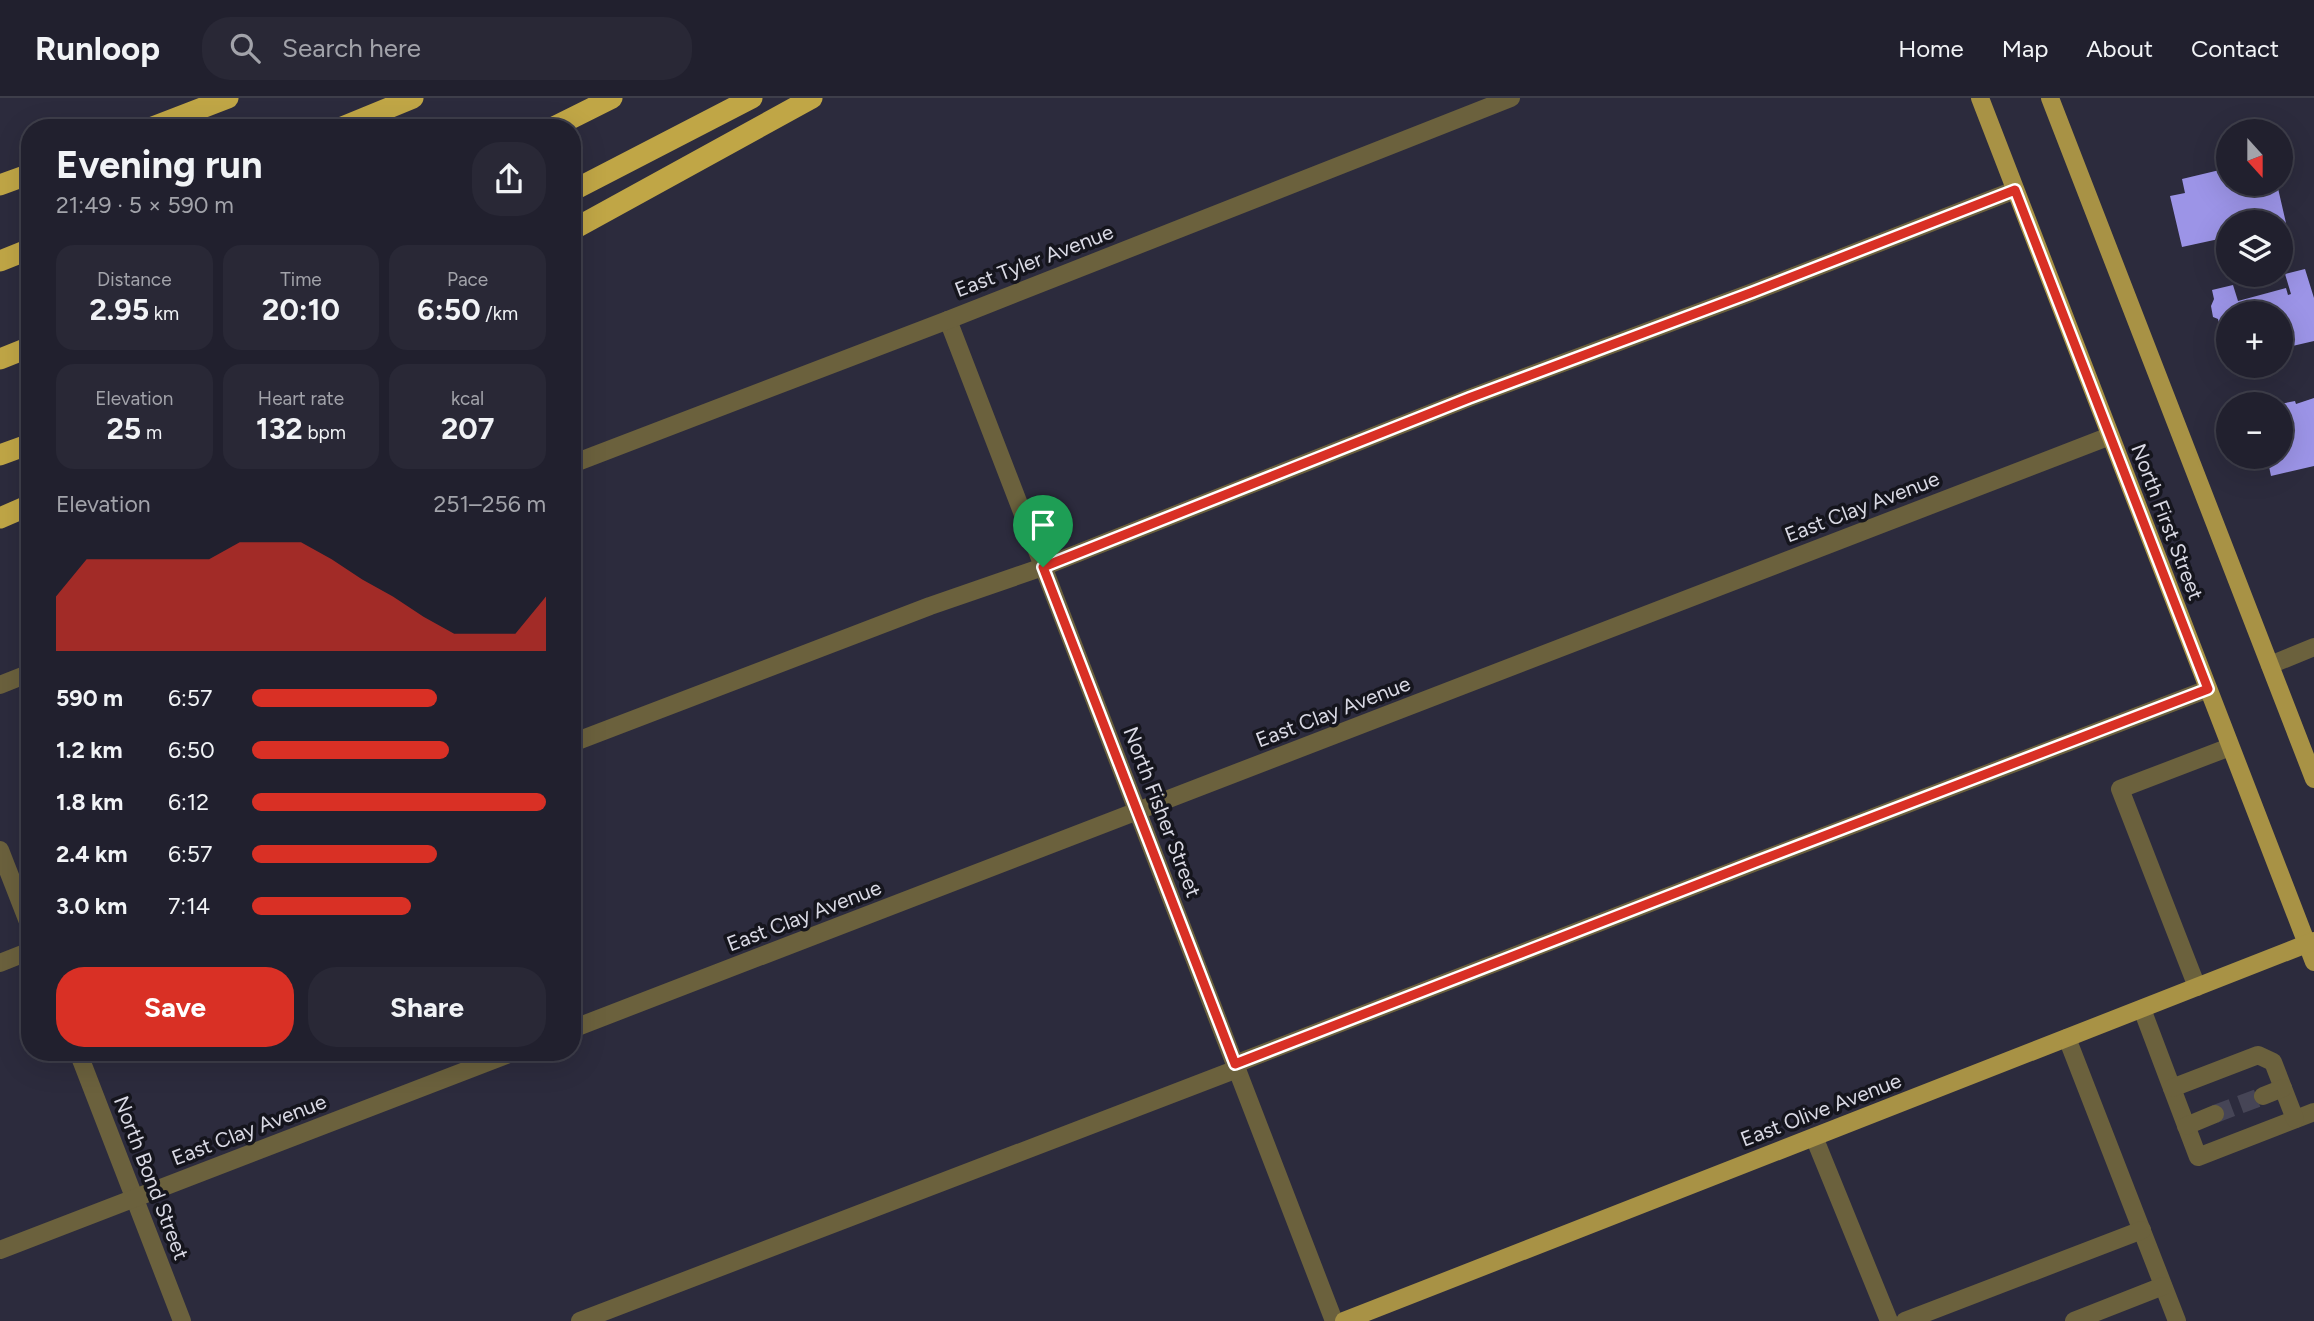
<!DOCTYPE html>
<html lang="en">
<head>
<meta charset="utf-8">
<style>
	body { margin:0; font-family:Figtree,sans-serif; background:#292836; color:#f1f3f6; height:100vh; display:flex; flex-direction:column; font-size:26px; white-space:nowrap }
	* { box-sizing:border-box; margin:0 }
	p { font-size:23px; color:#a2a3aa }
	.icon { flex:none; width:38px; height:38px; fill:none; stroke:currentColor; stroke-width:2; stroke-linecap:round; stroke-linejoin:round }
	.map { position:relative; flex:1; overflow:hidden }
	.sheet { position:absolute; left:21px; top:21px; width:560px; height:942px; display:flex; flex-direction:column; background:#21202e; border-radius:28px; box-shadow:0 7px 28px #0002,0 0 0 2px #3e3e4a }
	.sheet>* { flex:none }
	.needle { width:46px; rotate:159deg }
	.buttons { position:absolute; left:2216px; top:21px; display:grid; gap:14px }
	.buttons a { display:grid; place-items:center; width:77px; height:77px; border-radius:50%; background:#21202e; box-shadow:0 7px 28px #0002,0 0 0 2px #3e3e4a; font-size:35px }
	.pin { position:absolute; display:grid; place-items:center; width:60px; height:60px; color:#fff; margin:-72px -30px; border-radius:50% 50% 50% 0; rotate:-45deg; box-shadow:0 0 7px #0007 }
	.pin .icon { rotate:45deg }
	.round { display:grid; place-items:center; flex:none; width:74px; height:74px; border-radius:28px; background:#292836 }
	.summary { display:flex; align-items:center; justify-content:space-between; height:119px; padding:0 35px }
	h1 { font-size:38px; font-weight:700; line-height:52px }
	.stats { display:grid; grid-template-columns:repeat(3,1fr); gap:10px; height:119px; padding:7px 35px }
	.stats div { display:grid; align-content:center; border-radius:18px; background:#292836; text-align:center }
	.stats b { font-size:30px; font-weight:700 }
	.stats small { font-size:19px; font-weight:400 }
	.stats p { font-size:19px }
	.chart { height:196px; padding:14px 35px }
	.chart p { display:flex; justify-content:space-between }
	.chart svg { width:100%; height:126px; margin-top:7px; fill:#d93025; opacity:.7 }
	.action { display:flex; gap:14px; margin-top:auto; padding:14px 35px }
	.action a { flex:1; height:80px; border-radius:28px; background:#d93025; color:#fff; font-size:28px; font-weight:700; line-height:80px; text-align:center }
	.action a+a { background:#292836; color:#f1f3f6 }
	ul { padding:0 35px; list-style:none; font-size:23px }
	li { display:grid; grid-template-columns:112px 84px 1fr; align-items:center; height:52px }
	li i { height:18px; border-radius:9px; background:#d93025 }
	header { display:flex; align-items:center; gap:42px; box-sizing:border-box; height:98px; padding:0 35px; background:#21202e; border-bottom:2px solid #3e3e4a }
	header strong { font-size:33px }
	nav { display:flex; gap:38px; margin-inline-start:auto; font-size:24px }
	.search { width:490px; height:63px; background:#292836; display:flex; align-items:center; gap:18px; box-sizing:border-box; padding:0 24px; border-radius:28px; color:#a2a3aa; font-size:26px }
	.map>svg:first-child { display:block }
</style>
</head>
<body>
<header>
<strong>Runloop</strong>
<div class="search"><svg class="icon" aria-label="search" viewBox="0 0 24 24"><circle cx="10" cy="10" r="6"/><path d="M15 15l6 6"/></svg>Search here</div>
<nav><a>Home</a><a>Map</a><a>About</a><a>Contact</a></nav>
</header>
<div class="map">
<svg width="2314" height="1223" viewBox="0 0 2314 1223">
	<rect width="100%" height="100%" fill="#2c2b3d"/>
	<g fill="#9c94e7">
		<path d="M 2228,70 L 2228,86 L 2277,86 L 2286,125 L 2228,124 L 2228,139 L 2182,149 L 2170,98 L 2185,95 L 2182,81 Z"/>
		<path d="M 2305,171 L 2314,200 L 2314,243 L 2280,251 L 2280,215 L 2228,215 L 2227,257 L 2218,221 L 2213,219 L 2211,208 L 2214,201 L 2212,192 L 2233,187 L 2238,203 L 2286,190 L 2288,197 L 2291,196 L 2285,176 Z"/>
		<path d="M 2314,300 L 2314,368 L 2271,378 L 2267,359 L 2280,359 L 2280,306 L 2295,303 L 2296,306 Z"/>
	</g>
	<g fill="none" stroke-linecap="round" stroke-linejoin="round">
		<path stroke="#464556" stroke-width="18" stroke-dasharray="18 9" stroke-linecap="butt" d="M 2215,1016 L 2263,998"/>
		<g stroke="#6b613d" stroke-width="18">
			<path d="M 948,222 L 1334,1223"/>
			<path d="M 572,366 L 948,222 L 1511,0"/>
			<path d="M 2270,567 L 2314,549"/>
			<path d="M 0,587 L 30,575"/>
			<path d="M 572,645 L 930,508 L 1043,469 L 1469,300 L 1753,194 L 2015,92"/>
			<path d="M 0,752 L 30,829"/>
			<path d="M 0,865 L 30,853"/>
			<path d="M 2197,889 L 2120,691 L 2230,649"/>
			<path d="M 2142,911 L 2198,1059 L 2314,1014"/>
			<path d="M 572,931 L 2110,338"/>
			<path d="M 2067,940 L 2177,1223"/>
			<path d="M 78,954 L 182,1223"/>
			<path d="M 1235,966 C 1559,839 1883,715 2208,591"/>
			<path d="M 2172,990 L 2258,957 L 2273,964 L 2295,1021"/>
			<path d="M 2263,998 L 2283,990"/>
			<path d="M 2186,1028 L 2215,1016"/>
			<path d="M 1814,1039 L 1889,1223"/>
			<path d="M 0,1152 L 514,954"/>
			<path d="M 580,1223 L 1237,971"/>
			<path d="M 1905,1223 L 2142,1132"/>
			<path d="M 2074,1223 L 2163,1188"/>
		</g>
		<g stroke="#a89245" stroke-width="18">
			<path d="M 1980,0 L 2314,864"/>
			<path d="M 2050,0 L 2314,681"/>
			<path d="M 1344,1223 L 2314,843"/>
		</g>
		<g stroke="#c0a646" stroke-width="21">
			<path d="M 150,30 L 228,0"/>
			<path d="M 340,30 L 413,0"/>
			<path d="M 552,30 L 612,0"/>
			<path d="M 0,87 L 30,76"/>
			<path d="M 572,93 L 752,0"/>
			<path d="M 572,132 L 812,0"/>
			<path d="M 0,163 L 30,151"/>
			<path d="M 0,261 L 30,249"/>
			<path d="M 0,357 L 30,346"/>
			<path d="M 0,420 L 30,407"/>
		</g>
	</g>
	<g fill="none" stroke-linecap="round" stroke-linejoin="round">
		<defs>
			<path id="route" d="M 2015,92 L 2208,591 C 1883,715 1559,839 1235,966 L 1043,469 L 1469,300 L 1753,194 Z"/>
		</defs>
		<use href="#route" stroke="#fff" stroke-width="14"/>
		<use href="#route" stroke="#d93025" stroke-width="9"/>
	</g>
	<g text-anchor="middle" stroke-width="7" stroke-linejoin="round" paint-order="stroke">
		<g font-size="21" fill="#d9d9e4" stroke="#15151d">
			<text transform="translate(1034 163) rotate(-21)" y="7">East Tyler Avenue</text>
			<text transform="translate(1862 409) rotate(-21)" y="7">East Clay Avenue</text>
			<text transform="translate(2167 424) rotate(69)" y="7">North First Street</text>
			<text transform="translate(1333 614) rotate(-21)" y="7">East Clay Avenue</text>
			<text transform="translate(1162 714) rotate(69)" y="7">North Fisher Street</text>
			<text transform="translate(804 818) rotate(-21)" y="7">East Clay Avenue</text>
			<text transform="translate(1821 1012) rotate(-21)" y="7">East Olive Avenue</text>
			<text transform="translate(249 1032) rotate(-21)" y="7">East Clay Avenue</text>
			<text transform="translate(151 1080) rotate(69)" y="7">North Bond Street</text>
		</g>
	</g>
</svg>
<div class="buttons">
<a><svg class="needle" viewBox="-14 -14 28 28"><path d="M0-13l5 13h-10z" fill="#e53935"/><path d="M0 13l5-13h-10z" fill="#a2a3aa"/></svg></a>
<a><svg class="icon" aria-label="layers" viewBox="0 0 24 24"><path d="M12 4l9 5-9 5-9-5zM3 14l9 5 9-5"/></svg></a>
<a>+</a>
<a>−</a>
</div>
<div class="pin" style="left:1043px;top:469px;background:#1e9e55"><svg class="icon" aria-label="arrive" viewBox="0 0 24 24"><path d="M6 21V4h12l-3 4 3 4H6"/></svg></div>
<section class="sheet">
<div class="summary"><div><h1>Evening run</h1><p>21:49 · 5 × 590 m</p></div><a class="round"><svg class="icon" aria-label="share" viewBox="0 0 24 24"><path d="M12 15V3M7 8l5-5 5 5M5 13v7h14v-7"/></svg></a></div>
<div class="stats">
<div><p>Distance</p><b>2.95<small> km</small></b></div>
<div><p>Time</p><b>20:10</b></div>
<div><p>Pace</p><b>6:50<small> /km</small></b></div>
</div>
<div class="stats">
<div><p>Elevation</p><b>25<small> m</small></b></div>
<div><p>Heart rate</p><b>132<small> bpm</small></b></div>
<div><p>kcal</p><b>207</b></div>
</div>
<div class="chart"><p><span>Elevation</span>251–256 m</p>
<svg viewBox="0 0 160 44" preserveAspectRatio="none"><path d="M0 44V25L10 12L20 12L30 12L40 12L50 12L60 6L70 6L80 6L90 12L100 19L110 25L120 32L130 38L140 38L150 38L160 25V44z"/></svg>
</div>
<ul>
<li><b>590 m</b>6:57<i style="width:63%"></i></li>
<li><b>1.2 km</b>6:50<i style="width:67%"></i></li>
<li><b>1.8 km</b>6:12<i style="width:100%"></i></li>
<li><b>2.4 km</b>6:57<i style="width:63%"></i></li>
<li><b>3.0 km</b>7:14<i style="width:54%"></i></li>
</ul>
<div class="action"><a>Save</a><a>Share</a></div>
</section>
</div>
</body>
</html>
